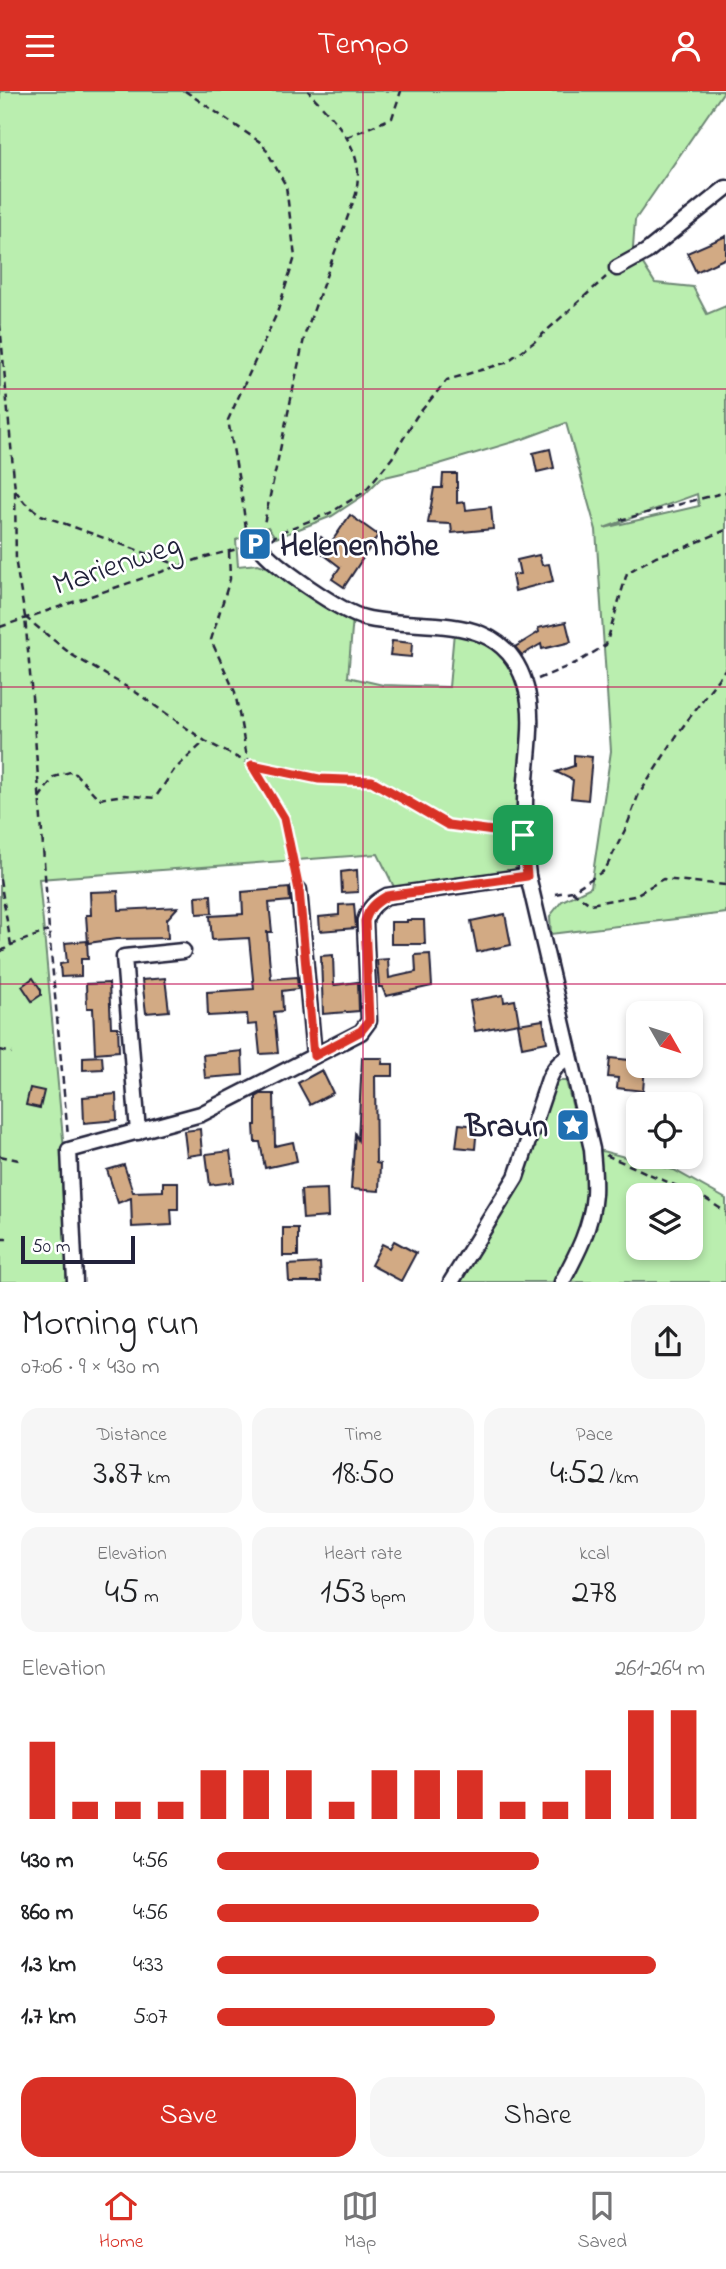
<!DOCTYPE html>
<html lang="en">
<head>
<meta charset="utf-8">
<style>
	body { margin:0; font-family:"Indie Flower",sans-serif; background:#f6f6f6; color:#202124; height:100vh; display:flex; flex-direction:column; font-size:26px; white-space:nowrap }
	* { box-sizing:border-box; margin:0 }
	p { font-size:23px; color:#757577 }
	.icon { flex:none; width:38px; height:38px; fill:none; stroke:currentColor; stroke-width:2; stroke-linecap:round; stroke-linejoin:round }
	.map { position:relative; height:1191px; overflow:hidden }
	.panel { display:flex; flex-direction:column; background:#fff; flex:1 }
	.panel>* { flex:none }
	.needle { width:46px; rotate:129deg }
	.tools { position:absolute; left:626px; top:910px; display:grid; gap:14px }
	.tools a { display:grid; place-items:center; width:77px; height:77px; border-radius:14px; background:#fff; box-shadow:0 4px 10px #0003; font-size:35px }
	.scale { position:absolute; left:21px; bottom:18px; width:114px; box-sizing:border-box; padding-left:7px; border:4px solid #22223b; border-top:0; font-size:19px; line-height:24px; white-space:nowrap; color:#22223b; -webkit-text-stroke:5px #fff; paint-order:stroke }
	.pin { position:absolute; display:grid; place-items:center; width:60px; height:60px; color:#fff; margin:-30px; border-radius:14px; box-shadow:0 4px 10px #0006 }
	.round { display:grid; place-items:center; flex:none; width:74px; height:74px; border-radius:21px; background:#f6f6f6 }
	.head { display:flex; align-items:center; justify-content:space-between; height:119px; padding:0 21px }
	h1 { font-size:38px; font-weight:600; line-height:52px }
	.stats { display:grid; grid-template-columns:repeat(3,1fr); gap:10px; height:119px; padding:7px 21px }
	.stats div { display:grid; align-content:center; border-radius:18px; background:#f6f6f6; text-align:center }
	.stats b { font-size:35px; font-weight:600 }
	.stats small { font-size:19px; font-weight:400 }
	.stats p { font-size:19px }
	.chart { height:196px; padding:14px 21px }
	.chart p { display:flex; justify-content:space-between }
	.chart svg { width:100%; height:126px; margin-top:7px; stroke:#d93025; stroke-width:6 }
	.primary-button { display:flex; gap:14px; margin-top:auto; padding:14px 21px }
	.primary-button a { flex:1; height:80px; border-radius:21px; background:#d93025; color:#fff; font-size:28px; font-weight:600; line-height:80px; text-align:center }
	.primary-button a+a { background:#f6f6f6; color:#202124 }
	ul { padding:0 21px; list-style:none; font-size:23px }
	li { display:grid; grid-template-columns:112px 84px 1fr; align-items:center; height:52px }
	li i { height:18px; border-radius:9px; background:#d93025 }
	header { display:flex; justify-content:space-between; align-items:center; height:91px; padding:0 21px; background:#d93025; color:#fff; font-size:32px; font-weight:600 }
	.menu { display:flex; justify-content:space-around; align-items:center; height:98px; border-top:2px solid #e0e0e0; background:#fff; font-size:19px; color:#757577 }
	.menu a { display:grid; justify-items:center; gap:4px }
	.menu .current { color:#d93025 }
	.map>svg:first-child { display:block }
</style>
</head>
<body>
<header><svg class="icon" aria-label="menu" viewBox="0 0 24 24"><path d="M4 6h16M4 12h16M4 18h16"/></svg>Tempo<svg class="icon" aria-label="person" viewBox="0 0 24 24"><circle cx="12" cy="8" r="4"/><path d="M4 21q1-7 8-7t8 7"/></svg></header>
<div class="map">
<svg width="726" height="1191" viewBox="0 0 726 1191">
	<rect width="100%" height="100%" fill="#fff"/>
	<filter id="ink" filterUnits="userSpaceOnUse"><feTurbulence type="fractalNoise" baseFrequency=".0143" numOctaves="2"/><feDisplacementMap in="SourceGraphic" scale="14" xChannelSelector="R" yChannelSelector="G"/><feConvolveMatrix kernelMatrix="1 2 1 2 8 2 1 2 1" color-interpolation-filters="sRGB"/></filter>
	<g filter="url(#ink)">
		<g fill="#baeeaf" stroke="#6e8875" stroke-width="2" fill-rule="evenodd">
			<path d="M 0,0 L 724,0 L 635,129 L 633,157 L 655,192 L 693,196 L 707,223 L 726,215 L 726,822 L 551,843 L 550,825 L 562,810 L 591,796 L 611,660 L 596,439 L 566,332 L 523,348 L 436,374 L 381,387 L 364,404 L 332,425 L 276,447 L 268,436 L 236,449 L 238,475 L 258,473 L 275,479 L 353,526 L 348,586 L 383,594 L 449,596 L 454,541 C 476,547 496,555 509,574 C 532,608 523,656 521,695 C 520,724 518,753 516,782 L 394,796 L 378,763 L 39,788 L 66,1080 L 64,1116 L 68,1191 L 0,1191 ZM 697,403 L 699,415 L 604,437 Z"/>
			<path d="M 554,990 L 566,990 L 583,1055 L 674,1079 L 726,1108 L 726,1191 L 458,1191 L 519,1090 ZM 639,1104 L 691,1104 L 691,1157 L 639,1157 Z"/>
		</g>
		<g fill="#d2aa84" stroke="#22223b" stroke-width="2">
			<path d="M 726,145 L 726,167 L 696,181 L 687,162 Z"/>
			<path d="M 550,358 L 554,377 L 537,381 L 533,362 Z"/>
			<path d="M 443,383 L 457,383 L 457,412 L 465,411 L 466,419 L 491,416 L 493,438 L 452,442 L 451,433 L 428,432 L 434,397 L 442,397 Z"/>
			<path d="M 350,424 L 378,444 L 344,496 L 332,488 L 340,476 L 314,456 L 321,446 L 330,453 Z"/>
			<path d="M 539,464 L 542,474 L 549,473 L 553,490 L 515,500 L 512,484 L 520,483 L 517,469 Z"/>
			<path d="M 566,531 L 571,551 L 542,558 L 541,553 L 522,564 L 515,556 L 539,541 L 538,537 Z"/>
			<path d="M 392,550 L 412,552 L 411,566 L 390,564 Z"/>
			<path d="M 574,664 L 592,666 L 588,709 L 571,707 L 573,689 L 556,681 L 574,675 Z"/>
			<path d="M 357,779 L 358,801 L 342,802 L 341,781 Z"/>
			<path d="M 289,797 L 290,810 L 269,812 L 272,841 L 267,841 L 271,888 L 297,886 L 298,898 L 282,900 L 283,920 L 274,921 L 278,962 L 260,963 L 257,933 L 248,934 L 247,923 L 208,925 L 207,901 L 254,898 L 249,847 L 212,849 L 210,825 L 243,823 L 242,801 Z"/>
			<path d="M 118,800 L 119,819 L 178,816 L 167,828 L 168,847 L 116,848 L 88,852 L 86,824 L 91,824 L 90,801 Z"/>
			<path d="M 211,804 L 212,822 L 197,823 L 196,805 Z"/>
			<path d="M 354,813 L 356,837 L 320,840 L 319,826 L 339,824 L 339,814 Z"/>
			<path d="M 505,823 L 511,854 L 477,861 L 471,830 Z"/>
			<path d="M 407,829 L 424,829 L 425,853 L 391,853 L 391,831 L 407,831 Z"/>
			<path d="M 87,850 L 88,868 L 81,868 L 81,885 L 61,886 L 60,873 L 67,872 L 65,852 Z"/>
			<path d="M 430,863 L 432,895 L 386,905 L 382,896 L 379,896 L 377,869 L 388,868 L 389,887 L 416,881 L 415,864 Z"/>
			<path d="M 333,864 L 334,894 L 358,891 L 359,920 L 323,923 L 321,865 Z"/>
			<path d="M 33,887 L 41,899 L 41,904 L 32,910 L 22,895 Z"/>
			<path d="M 165,887 L 169,920 L 146,922 L 142,889 Z"/>
			<path d="M 109,892 L 111,936 L 118,936 L 119,960 L 95,962 L 93,917 L 87,917 L 86,893 Z"/>
			<path d="M 503,904 L 504,911 L 515,909 L 519,932 L 475,940 L 470,910 Z"/>
			<path d="M 543,929 L 547,951 L 522,956 L 518,933 Z"/>
			<path d="M 242,960 L 243,984 L 205,987 L 203,964 Z"/>
			<path d="M 102,965 L 103,978 L 83,979 L 83,966 Z"/>
			<path d="M 362,967 L 383,967 L 382,973 L 393,973 L 393,985 L 375,985 L 376,1072 L 380,1073 L 379,1100 L 351,1098 L 355,1043 L 358,1049 Z"/>
			<path d="M 610,967 L 639,970 L 639,975 L 645,975 L 643,1000 L 617,997 L 618,987 L 608,986 Z"/>
			<path d="M 322,979 L 333,1002 L 310,1014 L 298,992 Z"/>
			<path d="M 30,997 L 44,1000 L 40,1017 L 26,1014 Z"/>
			<path d="M 116,1003 L 117,1029 L 84,1032 L 83,1006 Z"/>
			<path d="M 261,1003 L 274,1003 L 275,1055 L 293,1051 L 297,1070 L 265,1077 L 260,1051 L 255,1051 L 254,1034 L 256,1034 L 256,1006 Z"/>
			<path d="M 459,1033 L 477,1035 L 475,1058 L 456,1056 Z"/>
			<path d="M 200,1038 L 202,1063 L 187,1065 L 184,1040 Z"/>
			<path d="M 230,1060 L 234,1091 L 210,1094 L 206,1063 Z"/>
			<path d="M 124,1074 L 133,1101 L 163,1100 L 163,1091 L 178,1091 L 178,1118 L 171,1118 L 172,1134 L 132,1136 L 131,1107 L 118,1112 L 107,1079 Z"/>
			<path d="M 327,1098 L 328,1126 L 303,1128 L 301,1099 Z"/>
			<rect x="283" y="1137" width="15" height="28"/>
			<path d="M 394,1150 L 416,1162 L 401,1190 L 371,1174 L 382,1153 L 390,1157 Z"/>
			<path d="M 320,1172 L 321,1191 L 289,1191 L 288,1174 Z"/>
		</g>
		<g fill="none" stroke-linecap="round" stroke-linejoin="round">
			<defs>
				<g id="street">
					<path d="M 617,177 L 646,161 L 726,97"/>
					<path d="M 259,455 C 274,475 341,521 365,527 C 424,541 502,517 525,593 C 535,623 528,659 526,689 C 524,722 524,753 528,785 L 592,1058 C 593,1073 595,1088 594,1103 C 592,1135 577,1163 562,1191"/>
					<path d="M 299,799 L 314,965"/>
					<path d="M 138,1041 L 124,866 L 183,860"/>
					<path d="M 75,1191 L 69,1059 L 201,1023 L 361,941 L 369,930 L 365,830 C 369,817 375,811 387,805 L 528,785"/>
					<path d="M 451,1191 L 516,1086 L 549,988 C 554,977 559,971 570,965"/>
				</g>
			</defs>
			<use href="#street" stroke="#22223b" stroke-width="19"/>
			<g stroke="#22223b" stroke-width="2.5" stroke-dasharray="7 5" stroke-linecap="butt">
				<path d="M 185,0 L 263,53 L 286,95 L 295,166 L 277,222 L 228,329 L 242,407 L 247,445"/>
				<path d="M 347,46 L 392,27 L 401,0"/>
				<path d="M 0,233 L 15,399 L 16,473 L 25,526 L 33,617 L 49,840 L 68,1045"/>
				<path d="M 15,399 L 25,412 L 41,424 L 178,474"/>
				<path d="M 620,429 L 726,401"/>
				<path d="M 262,442 L 305,243 L 356,103 C 357,96 358,88 358,81 C 356,48 328,22 308,0"/>
				<path d="M 271,448 L 281,441 L 330,422 L 364,401 L 392,367 L 416,326 L 447,289 L 505,272 L 533,252 L 606,186"/>
				<path d="M 229,461 L 230,488 L 211,549 L 235,601 L 247,666 L 284,727 L 296,787"/>
				<path d="M 25,526 L 72,564 L 137,602 L 205,650 L 252,674 L 319,688 L 372,690 L 448,734 L 512,742"/>
				<path d="M 0,536 L 202,467 L 245,456"/>
				<path d="M 538,588 L 578,571 L 606,554 L 627,482 L 656,465 L 686,456 L 726,439"/>
				<path d="M 39,707 L 54,686 L 73,680 L 99,708 L 124,704 L 155,707 L 174,679 L 205,650"/>
				<path d="M 0,788 L 11,854"/>
				<path d="M 572,800 L 590,813 L 634,805 L 663,788 L 726,794"/>
				<path d="M 555,803 L 572,800 L 605,779 L 626,737 L 638,705 L 679,641 L 726,577"/>
				<path d="M 0,861 L 11,854 L 48,840"/>
				<path d="M 0,959 L 12,962"/>
				<path d="M 606,1064 L 704,1107 L 726,1121"/>
				<path d="M 0,1065 L 23,1070"/>
				<path d="M 0,1148 L 10,1148"/>
			</g>
			<use href="#street" stroke="#fff" stroke-width="14"/>
		</g>
	</g>
	<g fill="none" stroke-linecap="round" stroke-linejoin="round" filter="url(#ink)">
		<defs>
			<path id="route" d="M 252,674 L 319,688 L 372,690 L 448,734 L 523,744 L 527,785 L 387,805 C 375,812 369,817 365,830 L 369,930 L 361,940 L 314,965 L 299,799 L 284,727 Z"/>
		</defs>
		<use href="#route" stroke="#fff" stroke-width="14"/>
		<use href="#route" stroke="#d93025" stroke-width="9"/>
	</g>
	<path fill="none" stroke="#c2185b" stroke-width="2" stroke-opacity="0.55" d="M 363,0 L 363,1191M 0,298 L 726,298M 0,596 L 726,596M 0,893 L 726,893"/>
	<defs>
		<symbol id="parking-square" viewBox="-11 -11 22 22"><rect x="-9" y="-9" width="18" height="18" rx="4" fill="#1f6fb2" stroke="#fff"/><path d="M-3.5-5.5H1a3.5 3.5 0 0 1 0 7H-1V5.5H-3.5ZM-1-3.4V-.6H.8a1.4 1.4 0 0 0 0-2.8Z" fill="#fff"/></symbol>
		<symbol id="sight-square" viewBox="-11 -11 22 22"><rect x="-9" y="-9" width="18" height="18" rx="4" fill="#1f6fb2" stroke="#fff"/><path d="M0-6L1.8-2.2L6-1.7L2.9 1.2L3.7 5.4L0 3.3L-3.7 5.4L-2.9 1.2L-6-1.7L-1.8-2.2Z" fill="#fff"/></symbol>
	</defs>
	<g fill-rule="evenodd">
		<use href="#parking-square" x="236" y="434" width="38" height="38"/>
		<use href="#sight-square" x="554" y="1015" width="38" height="38"/>
	</g>
	<g text-anchor="middle" stroke-width="5" stroke-linejoin="round" paint-order="stroke">
		<g font-size="32" font-weight="bold" fill="#22223b" stroke="#fff" text-anchor="start">
			<text x="280" y="464">Helenenhöhe</text>
			<text x="548" y="1045" text-anchor="end">Braun</text>
		</g>
		<g font-size="32" fill="#22223b" stroke="#fff">
			<text transform="translate(116 472) rotate(-19)" y="11">Marienweg</text>
		</g>
	</g>
</svg>
<div class="tools">
<a><svg class="needle" viewBox="-14 -14 28 28"><path d="M0-13l5 13h-10z" fill="#e53935"/><path d="M0 13l5-13h-10z" fill="#757577"/></svg></a>
<a><svg class="icon" aria-label="locate" viewBox="0 0 24 24"><circle cx="12" cy="12" r="6"/><path d="M12 2v4M12 18v4M2 12h4M18 12h4"/></svg></a>
<a><svg class="icon" aria-label="layers" viewBox="0 0 24 24"><path d="M12 4l9 5-9 5-9-5zM3 14l9 5 9-5"/></svg></a>
</div>
<div class="scale">50 m</div>
<div class="pin" style="left:523px;top:744px;background:#1e9e55"><svg class="icon" aria-label="arrive" viewBox="0 0 24 24"><path d="M6 21V4h12l-3 4 3 4H6"/></svg></div>
</div>
<section class="panel">
<div class="head"><div><h1>Morning run</h1><p>07:06 · 9 × 430 m</p></div><a class="round"><svg class="icon" aria-label="share" viewBox="0 0 24 24"><path d="M12 15V3M7 8l5-5 5 5M5 13v7h14v-7"/></svg></a></div>
<div class="stats">
<div><p>Distance</p><b>3.87<small> km</small></b></div>
<div><p>Time</p><b>18:50</b></div>
<div><p>Pace</p><b>4:52<small> /km</small></b></div>
</div>
<div class="stats">
<div><p>Elevation</p><b>45<small> m</small></b></div>
<div><p>Heart rate</p><b>153<small> bpm</small></b></div>
<div><p>kcal</p><b>278</b></div>
</div>
<div class="chart"><p><span>Elevation</span>261–264 m</p>
<svg viewBox="0 0 160 44" preserveAspectRatio="none"><path d="M5 44V17M15 44V38M25 44V38M35 44V38M45 44V27M55 44V27M65 44V27M75 44V38M85 44V27M95 44V27M105 44V27M115 44V38M125 44V38M135 44V27M145 44V6M155 44V6"/></svg>
</div>
<ul>
<li><b>430 m</b>4:56<i style="width:66%"></i></li>
<li><b>860 m</b>4:56<i style="width:66%"></i></li>
<li><b>1.3 km</b>4:33<i style="width:90%"></i></li>
<li><b>1.7 km</b>5:07<i style="width:57%"></i></li>
</ul>
<div class="primary-button"><a>Save</a><a>Share</a></div>
</section>
<nav class="menu">
<a class="current"><svg class="icon" aria-label="home" viewBox="0 0 24 24"><path d="M3 11l9-7 9 7M6 9v11h12V9"/></svg>Home</a>
<a><svg class="icon" aria-label="map" viewBox="0 0 24 24"><path d="M3 6l6-2 6 2 6-2v14l-6 2-6-2-6 2zM9 4v14M15 6v14"/></svg>Map</a>
<a><svg class="icon" aria-label="saved" viewBox="0 0 24 24"><path d="M7 4h10v16l-5-4-5 4z"/></svg>Saved</a>
</nav>
</body>
</html>
